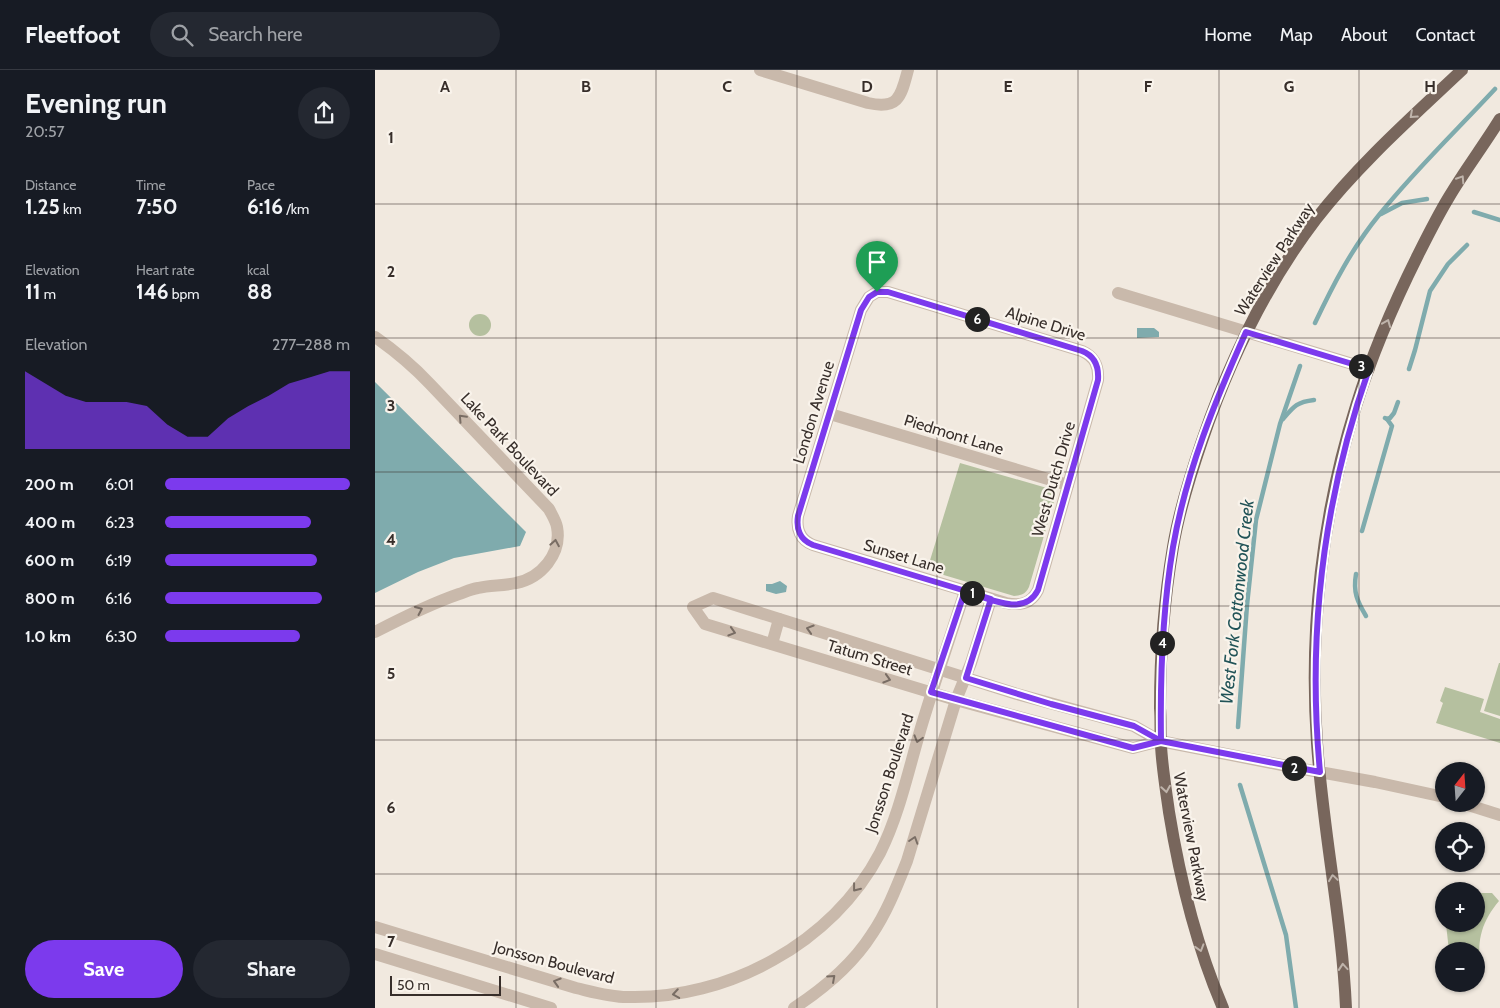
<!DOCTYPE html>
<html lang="en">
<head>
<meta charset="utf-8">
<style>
	body { margin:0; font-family:Cabin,sans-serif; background:#242831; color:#f1f3f6; height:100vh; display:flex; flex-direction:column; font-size:19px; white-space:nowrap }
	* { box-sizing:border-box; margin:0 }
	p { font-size:16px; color:#9ea1a6 }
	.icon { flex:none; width:28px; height:28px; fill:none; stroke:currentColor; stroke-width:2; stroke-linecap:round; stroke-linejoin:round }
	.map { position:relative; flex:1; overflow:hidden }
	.panel { display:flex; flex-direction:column; background:#171b24; width:375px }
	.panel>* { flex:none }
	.needle { width:32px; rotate:17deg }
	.fabs { position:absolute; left:1060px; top:692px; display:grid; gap:10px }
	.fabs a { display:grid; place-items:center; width:50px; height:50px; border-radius:50%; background:#171b24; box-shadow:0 1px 4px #0004; font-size:25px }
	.scale { position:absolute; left:15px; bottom:12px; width:111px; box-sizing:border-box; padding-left:5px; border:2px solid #372e2a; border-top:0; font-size:14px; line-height:18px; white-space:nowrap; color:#372e2a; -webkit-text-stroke:4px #f9f3eb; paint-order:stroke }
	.pin { position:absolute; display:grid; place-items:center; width:42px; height:42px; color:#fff; margin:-51px -21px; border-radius:50% 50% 50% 0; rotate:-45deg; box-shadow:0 0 5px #0007 }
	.pin .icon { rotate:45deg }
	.km { position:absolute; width:25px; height:25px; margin:-12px; border-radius:50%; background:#222; color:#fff; font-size:14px; line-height:25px; text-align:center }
	.round { display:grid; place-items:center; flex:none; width:52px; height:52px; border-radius:26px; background:#242831 }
	.overview { display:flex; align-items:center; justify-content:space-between; height:85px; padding:0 25px }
	h1 { font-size:28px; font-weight:800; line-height:38px }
	.figures { display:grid; grid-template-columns:repeat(3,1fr); gap:8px; height:85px; padding:5px 25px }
	.figures div { display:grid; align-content:center }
	.figures b { font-size:21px; font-weight:800 }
	.figures small { font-size:14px; font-weight:400 }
	.figures p { font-size:14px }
	.chart { height:140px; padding:10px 25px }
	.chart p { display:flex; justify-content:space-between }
	.chart svg { width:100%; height:90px; margin-top:5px; fill:#7c3aed; opacity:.7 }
	.primary-button { display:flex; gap:10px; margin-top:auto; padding:10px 25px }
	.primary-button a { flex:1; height:58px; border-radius:30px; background:#7c3aed; color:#fff; font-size:20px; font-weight:800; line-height:58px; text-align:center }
	.primary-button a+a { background:#242831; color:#f1f3f6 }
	ul { padding:0 25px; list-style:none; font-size:16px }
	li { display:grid; grid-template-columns:80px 60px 1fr; align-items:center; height:38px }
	li i { height:12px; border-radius:6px; background:#7c3aed }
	header { display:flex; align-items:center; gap:30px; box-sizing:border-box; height:70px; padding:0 25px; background:#171b24; border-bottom:1px solid #363941 }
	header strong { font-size:24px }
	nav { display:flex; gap:28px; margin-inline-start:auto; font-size:18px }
	.search { width:350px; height:45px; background:#242831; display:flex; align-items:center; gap:12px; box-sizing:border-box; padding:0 18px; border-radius:28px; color:#9ea1a6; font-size:19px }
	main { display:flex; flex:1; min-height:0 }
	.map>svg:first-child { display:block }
</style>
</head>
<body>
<header>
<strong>Fleetfoot</strong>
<div class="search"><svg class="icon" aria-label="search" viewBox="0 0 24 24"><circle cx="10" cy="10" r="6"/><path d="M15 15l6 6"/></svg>Search here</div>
<nav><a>Home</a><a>Map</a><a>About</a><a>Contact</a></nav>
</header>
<main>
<section class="panel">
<div class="overview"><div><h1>Evening run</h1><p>20:57</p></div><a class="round"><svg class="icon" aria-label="share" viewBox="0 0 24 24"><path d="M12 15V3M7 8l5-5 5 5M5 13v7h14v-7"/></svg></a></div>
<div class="figures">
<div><p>Distance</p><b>1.25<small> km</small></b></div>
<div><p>Time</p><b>7:50</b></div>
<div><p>Pace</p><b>6:16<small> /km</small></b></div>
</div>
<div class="figures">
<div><p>Elevation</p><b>11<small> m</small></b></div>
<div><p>Heart rate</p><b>146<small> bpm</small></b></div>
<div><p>kcal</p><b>88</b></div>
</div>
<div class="chart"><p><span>Elevation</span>277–288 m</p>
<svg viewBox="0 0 160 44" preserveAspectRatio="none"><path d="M0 44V6L10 12L20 18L30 21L40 21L50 21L60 23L70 32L80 38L90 38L100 29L110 23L120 18L130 12L140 9L150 6L160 6V44z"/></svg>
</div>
<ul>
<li><b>200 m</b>6:01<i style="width:100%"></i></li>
<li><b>400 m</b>6:23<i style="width:79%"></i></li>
<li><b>600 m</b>6:19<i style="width:82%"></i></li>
<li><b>800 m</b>6:16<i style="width:85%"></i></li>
<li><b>1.0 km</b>6:30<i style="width:73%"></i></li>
</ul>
<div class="primary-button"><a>Save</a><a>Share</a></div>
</section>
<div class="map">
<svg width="1125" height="938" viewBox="0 0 1125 938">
	<rect width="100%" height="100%" fill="#f1e9df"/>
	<g fill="#b5c09f">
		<circle cx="105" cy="255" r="11"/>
		<path d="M 585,393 L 672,418 L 677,423 L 680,428 L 654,517 C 650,525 646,525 639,526 L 552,500 Z"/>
		<path d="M 1124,593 L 1125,593 L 1125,646 L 1109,641 Z"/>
		<path d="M 1070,617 L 1109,629 L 1105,642 L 1125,649 L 1125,673 L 1061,653 L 1068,633 L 1065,631 Z"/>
		<path d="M 1101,823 L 1117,823 L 1124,831 C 1108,850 1101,870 1106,895 L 1101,896 L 1101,881 L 1074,881 L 1071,854 L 1101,854 Z"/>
	</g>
	<g fill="#7fabad">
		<path d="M 762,258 L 779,258 L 784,262 L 784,267 L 762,268 Z"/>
		<path d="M 0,312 L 151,462 L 145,476 L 79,488 L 43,502 L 0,523 Z"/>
		<path d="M 405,511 L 412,516 L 411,522 L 401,524 L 391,521 L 391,514 L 397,514 Z"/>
	</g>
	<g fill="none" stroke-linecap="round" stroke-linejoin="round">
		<g stroke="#7fabad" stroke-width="4.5">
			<path d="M 1099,142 L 1125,150"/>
			<path d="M 1006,144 L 1027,133 L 1052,129"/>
			<path d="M 940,253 C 958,215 977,178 1004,145 C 1039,101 1081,61 1120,19"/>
			<path d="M 1034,299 L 1040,280 L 1055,221 L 1073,194 L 1092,175"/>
			<path d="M 908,349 C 919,336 922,332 939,330"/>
			<path d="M 1012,349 L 1015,348 L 1019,343 L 1023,332"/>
			<path d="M 987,461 L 1017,356 L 1012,349 L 1010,348"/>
			<path d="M 981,504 C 978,522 982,531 991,546"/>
			<path d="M 863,657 L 872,535 L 881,450 L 905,354 L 925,296"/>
			<path d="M 865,715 L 911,865 L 921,938"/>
		</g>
		<g stroke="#c9b9ab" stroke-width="12">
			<path d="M 385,0 L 493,33 C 524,40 526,26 533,0"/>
			<path d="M 502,222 L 513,222 L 707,281 C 720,287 724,296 723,310 L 663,520 C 656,534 645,536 631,533 L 438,475 C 425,470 421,459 423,446 L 486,240 L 494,227 Z"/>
			<path d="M 743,223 L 994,299"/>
			<path d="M 0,267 C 20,281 38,296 55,314 L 174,439 C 177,445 181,451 182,457 C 187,484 166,508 141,513 C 128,516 115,515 103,518 C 96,519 90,522 84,524 C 55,534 27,548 0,562"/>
			<path d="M 455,344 L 693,415"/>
			<path d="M 397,574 L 404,549"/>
			<path d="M 785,671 L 758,678 L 581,630 L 330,554 L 318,537 L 338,528 L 642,624 L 759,656 L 785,671 L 917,697 L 1000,712 L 1069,727"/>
			<path d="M 1090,734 L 1125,745"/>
			<path d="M 0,857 L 201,918 C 218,922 235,927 252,927 C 352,930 458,873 505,783 C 524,745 533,702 545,661 C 559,614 575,568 590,521"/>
			<path d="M 0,884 L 176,938"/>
			<path d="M 419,938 C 448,919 478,894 497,864 C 512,842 522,816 532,791 L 581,630 L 596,593 L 616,529"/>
		</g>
		<g stroke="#78665c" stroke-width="12">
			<path d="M 848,938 C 821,875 805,810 794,742 C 791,720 787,697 786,675 C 785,663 786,650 785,638 C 785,584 789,530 798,477 C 804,441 815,406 827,371 C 854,292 890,216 941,149 C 984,94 1036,48 1087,0"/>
			<path d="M 971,938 C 967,849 948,762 942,673 C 934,560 947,444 981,336 C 997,284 1019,233 1043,185 C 1053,165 1063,145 1074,127 C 1090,100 1109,75 1125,49"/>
		</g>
	</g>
	<defs><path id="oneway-chevron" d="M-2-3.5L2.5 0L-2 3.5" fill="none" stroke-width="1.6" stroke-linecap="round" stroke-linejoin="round" transform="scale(1.25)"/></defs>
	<g stroke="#bfb4ab">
		<use href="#oneway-chevron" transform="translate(1038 45) rotate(138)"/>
		<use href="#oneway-chevron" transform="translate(1086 109) rotate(-57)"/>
		<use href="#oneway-chevron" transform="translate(1012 253) rotate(-68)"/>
		<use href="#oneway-chevron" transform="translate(791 719) rotate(81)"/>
		<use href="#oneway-chevron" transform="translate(958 808) rotate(-98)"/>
		<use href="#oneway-chevron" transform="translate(825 878) rotate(73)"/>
		<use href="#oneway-chevron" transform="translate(968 897) rotate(-95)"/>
	</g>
	<g stroke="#796d64">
		<use href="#oneway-chevron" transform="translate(87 348) rotate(-133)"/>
		<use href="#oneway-chevron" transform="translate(180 473) rotate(-80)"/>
		<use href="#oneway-chevron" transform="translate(44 540) rotate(-24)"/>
		<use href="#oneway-chevron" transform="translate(435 559) rotate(-163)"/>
		<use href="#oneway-chevron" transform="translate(357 562) rotate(17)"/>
		<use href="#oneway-chevron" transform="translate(512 609) rotate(17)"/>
		<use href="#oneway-chevron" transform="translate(543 669) rotate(106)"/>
		<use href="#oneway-chevron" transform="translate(539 770) rotate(-72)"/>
		<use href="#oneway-chevron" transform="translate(481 818) rotate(128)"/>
		<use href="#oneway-chevron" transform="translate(457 908) rotate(-42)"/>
		<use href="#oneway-chevron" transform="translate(182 912) rotate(-163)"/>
		<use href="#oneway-chevron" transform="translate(301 924) rotate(171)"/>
	</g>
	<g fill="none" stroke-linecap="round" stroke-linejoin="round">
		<defs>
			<path id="route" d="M 502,222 L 494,227 L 486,240 L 423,446 C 421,459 425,470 438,475 L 594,522 L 616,529 L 591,608 L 676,634 L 759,656 L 786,671 L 945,702 C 932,564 948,430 994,299 L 871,262 C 840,331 811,402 798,477 C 787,542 785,606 786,671 L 758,678 L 556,622 L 590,521 C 613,528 649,548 663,520 L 723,310 C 724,296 720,286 707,281 L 513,222 L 502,222"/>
		</defs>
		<use href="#route" stroke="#fff" stroke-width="10"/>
		<use href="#route" stroke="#7c3aed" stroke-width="6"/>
	</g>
	<path fill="none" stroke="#372e2a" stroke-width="1" stroke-opacity="0.55" d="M 141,0 L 141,938M 281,0 L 281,938M 422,0 L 422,938M 562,0 L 562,938M 703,0 L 703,938M 844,0 L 844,938M 984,0 L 984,938M 0,134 L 1125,134M 0,268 L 1125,268M 0,402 L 1125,402M 0,536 L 1125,536M 0,670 L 1125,670M 0,804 L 1125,804"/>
	<g text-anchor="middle" stroke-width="4.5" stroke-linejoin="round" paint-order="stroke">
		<g font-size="16" fill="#372e2a" stroke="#f9f3eb">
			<text transform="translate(899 189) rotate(-57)" y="6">Waterview Parkway</text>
			<text transform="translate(671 253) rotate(17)" y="6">Alpine Drive</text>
			<text transform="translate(438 342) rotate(-73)" y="6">London Avenue</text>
			<text transform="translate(579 364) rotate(17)" y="6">Piedmont Lane</text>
			<text transform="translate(135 374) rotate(47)" y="6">Lake Park Boulevard</text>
			<text transform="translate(678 409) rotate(-74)" y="6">West Dutch Drive</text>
			<text transform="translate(529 486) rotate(17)" y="6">Sunset Lane</text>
			<text transform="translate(495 587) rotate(17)" y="6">Tatum Street</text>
			<text transform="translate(514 703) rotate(-72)" y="6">Jonsson Boulevard</text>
			<text transform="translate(817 767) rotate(79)" y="6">Waterview Parkway</text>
			<text transform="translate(179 892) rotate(15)" y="6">Jonsson Boulevard</text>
		</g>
		<g font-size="18" font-style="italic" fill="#215357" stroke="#f9f3eb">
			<text transform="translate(862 532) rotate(-84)" y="6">West Fork Cottonwood Creek</text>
		</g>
	</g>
	<g font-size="16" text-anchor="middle" font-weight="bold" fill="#372e2a" stroke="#f9f3eb" stroke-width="4.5" stroke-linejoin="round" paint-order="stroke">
		<text x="70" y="22">A</text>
		<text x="211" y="22">B</text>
		<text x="352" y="22">C</text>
		<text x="492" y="22">D</text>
		<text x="633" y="22">E</text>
		<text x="773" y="22">F</text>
		<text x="914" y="22">G</text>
		<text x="1055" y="22">H</text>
		<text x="16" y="73">1</text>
		<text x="16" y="207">2</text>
		<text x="16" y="341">3</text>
		<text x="16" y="475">4</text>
		<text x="16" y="609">5</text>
		<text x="16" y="743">6</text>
		<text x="16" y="877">7</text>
	</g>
</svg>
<div class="fabs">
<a><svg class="needle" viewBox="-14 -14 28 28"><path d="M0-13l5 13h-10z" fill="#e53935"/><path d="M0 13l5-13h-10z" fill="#9ea1a6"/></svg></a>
<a><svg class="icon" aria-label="locate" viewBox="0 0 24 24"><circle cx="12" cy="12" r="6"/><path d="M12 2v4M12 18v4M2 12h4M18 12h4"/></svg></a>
<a>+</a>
<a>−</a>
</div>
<div class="scale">50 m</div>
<div class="pin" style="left:502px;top:222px;background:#1e9e55"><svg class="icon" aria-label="arrive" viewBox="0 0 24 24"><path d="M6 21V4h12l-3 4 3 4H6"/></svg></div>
<b class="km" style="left:597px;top:523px">1</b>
<b class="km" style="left:919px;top:698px">2</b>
<b class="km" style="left:986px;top:296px">3</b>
<b class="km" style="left:787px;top:573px">4</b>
<b class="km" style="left:602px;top:249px">6</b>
</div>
</main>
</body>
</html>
